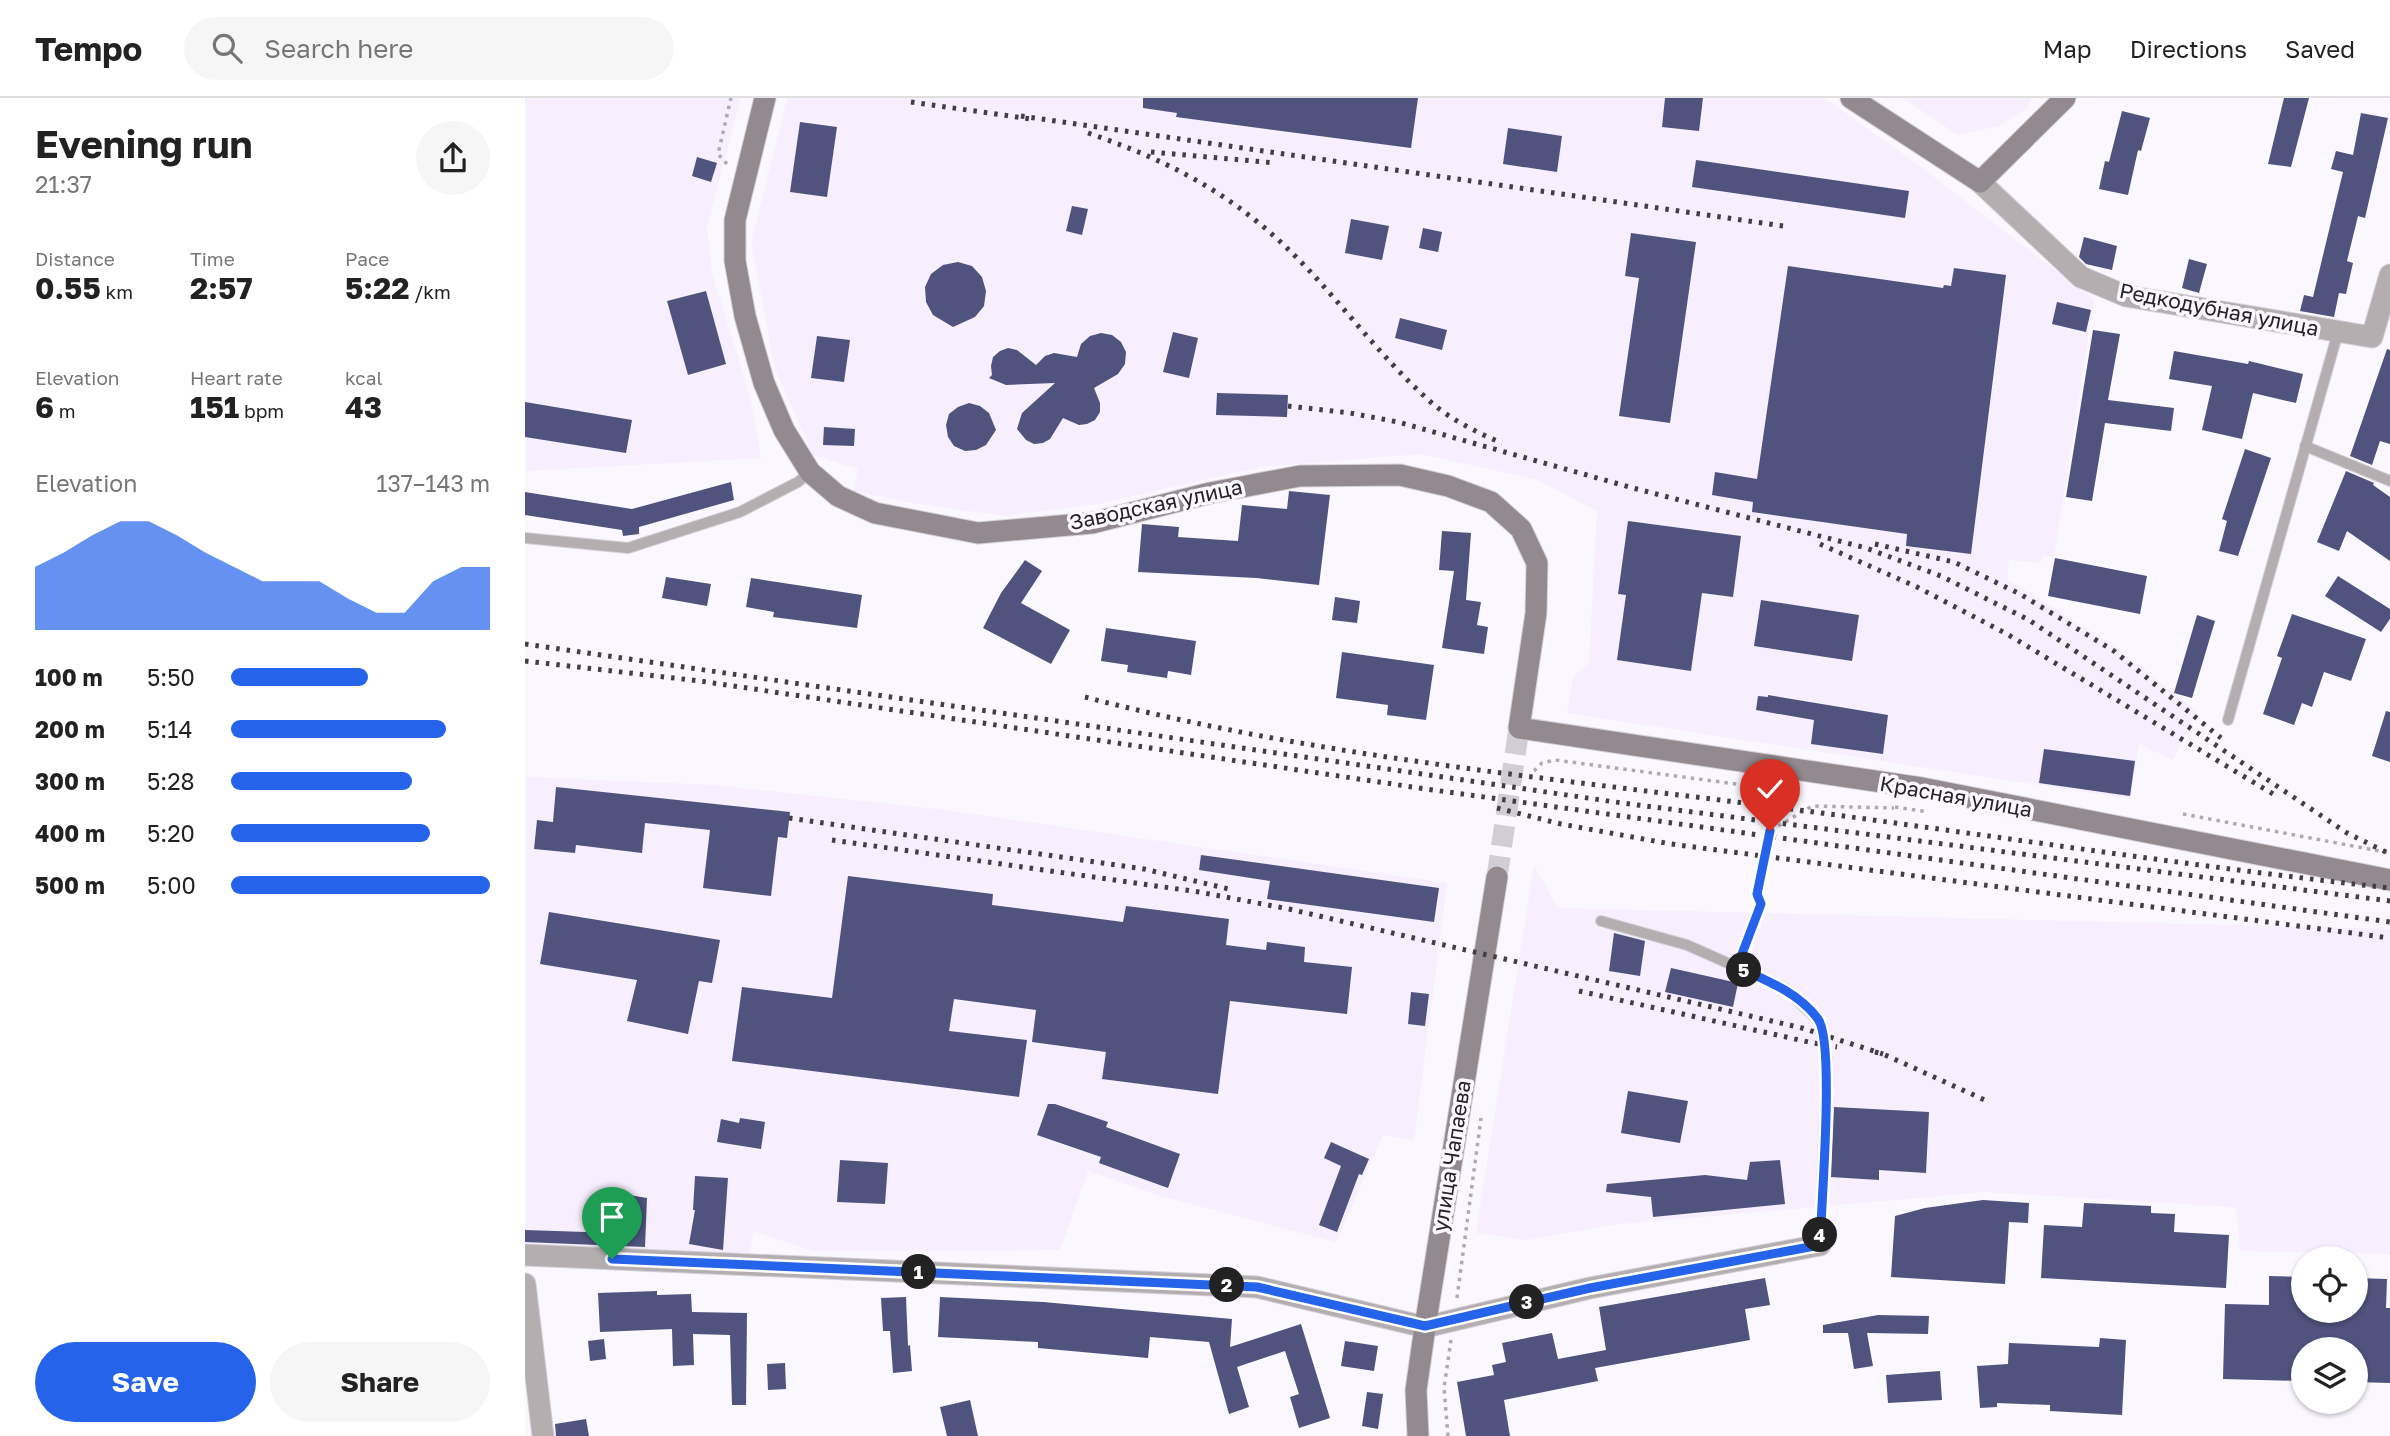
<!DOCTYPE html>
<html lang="en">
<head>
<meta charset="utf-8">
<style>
	body { margin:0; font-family:"Golos Text",sans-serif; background:#f6f6f6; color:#222; height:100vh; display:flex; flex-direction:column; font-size:26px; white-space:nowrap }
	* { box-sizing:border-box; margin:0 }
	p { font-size:23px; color:#767676 }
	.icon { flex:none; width:38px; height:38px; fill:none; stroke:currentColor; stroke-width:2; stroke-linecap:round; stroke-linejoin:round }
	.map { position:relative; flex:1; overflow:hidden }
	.drawer { display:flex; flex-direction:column; background:#fff; width:525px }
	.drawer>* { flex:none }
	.tools { position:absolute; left:1766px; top:1148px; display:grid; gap:14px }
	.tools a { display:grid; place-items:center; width:77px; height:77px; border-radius:50%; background:#fff; box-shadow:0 2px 5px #0004; font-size:35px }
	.pin { position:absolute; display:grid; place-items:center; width:60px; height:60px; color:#fff; margin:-72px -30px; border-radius:50% 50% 50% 0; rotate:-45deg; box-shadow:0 0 7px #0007 }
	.pin .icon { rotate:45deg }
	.km { position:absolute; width:35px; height:35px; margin:-18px; border-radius:50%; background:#222; color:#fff; font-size:19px; line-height:35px; text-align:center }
	.round { display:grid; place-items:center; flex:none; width:74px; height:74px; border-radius:37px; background:#f6f6f6 }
	.head { display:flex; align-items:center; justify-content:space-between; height:119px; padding:0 35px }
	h1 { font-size:38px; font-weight:700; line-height:52px }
	.stats { display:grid; grid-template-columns:repeat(3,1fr); gap:10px; height:119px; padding:7px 35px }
	.stats div { display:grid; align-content:center }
	.stats b { font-size:30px; font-weight:700 }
	.stats small { font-size:19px; font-weight:400 }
	.stats p { font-size:19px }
	.chart { height:196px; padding:14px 35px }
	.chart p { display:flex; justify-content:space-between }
	.chart svg { width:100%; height:126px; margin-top:7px; fill:#2563eb; opacity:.7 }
	.action { display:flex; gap:14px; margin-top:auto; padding:14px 35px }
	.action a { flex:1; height:80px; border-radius:42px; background:#2563eb; color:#fff; font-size:28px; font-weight:700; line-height:80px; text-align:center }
	.action a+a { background:#f6f6f6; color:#222 }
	ul { padding:0 35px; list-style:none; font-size:23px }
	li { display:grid; grid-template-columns:112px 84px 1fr; align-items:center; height:52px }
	li i { height:18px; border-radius:9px; background:#2563eb }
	header { display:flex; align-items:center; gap:42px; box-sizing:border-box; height:98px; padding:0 35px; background:#fff; border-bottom:2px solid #e0e0e0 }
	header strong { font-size:33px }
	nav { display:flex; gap:38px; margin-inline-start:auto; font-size:24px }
	.search { width:490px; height:63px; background:#f6f6f6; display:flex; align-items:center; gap:18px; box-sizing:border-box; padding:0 24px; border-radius:38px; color:#767676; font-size:26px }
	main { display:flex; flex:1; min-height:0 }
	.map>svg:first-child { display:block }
</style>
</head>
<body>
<header>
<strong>Tempo</strong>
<div class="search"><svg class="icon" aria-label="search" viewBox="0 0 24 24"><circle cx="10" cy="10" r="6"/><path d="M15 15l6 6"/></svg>Search here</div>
<nav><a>Map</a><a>Directions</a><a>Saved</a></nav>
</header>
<main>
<section class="drawer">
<div class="head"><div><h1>Evening run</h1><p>21:37</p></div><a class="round"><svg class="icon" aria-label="share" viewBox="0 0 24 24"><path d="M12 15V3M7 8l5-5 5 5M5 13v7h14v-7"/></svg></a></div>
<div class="stats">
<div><p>Distance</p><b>0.55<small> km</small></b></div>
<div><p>Time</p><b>2:57</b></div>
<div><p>Pace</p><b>5:22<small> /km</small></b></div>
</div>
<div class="stats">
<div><p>Elevation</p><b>6<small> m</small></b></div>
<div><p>Heart rate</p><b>151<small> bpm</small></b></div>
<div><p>kcal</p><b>43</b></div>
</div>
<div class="chart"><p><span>Elevation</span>137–143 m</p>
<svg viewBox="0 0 160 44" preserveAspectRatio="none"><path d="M0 44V22L10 17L20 11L30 6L40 6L50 11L60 17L70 22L80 27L90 27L100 27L110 33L120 38L130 38L140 27L150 22L160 22V44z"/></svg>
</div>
<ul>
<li><b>100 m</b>5:50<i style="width:53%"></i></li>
<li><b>200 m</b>5:14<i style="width:83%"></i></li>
<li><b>300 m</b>5:28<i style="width:70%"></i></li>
<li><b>400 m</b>5:20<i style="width:77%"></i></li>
<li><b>500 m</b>5:00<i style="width:100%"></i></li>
</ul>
<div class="action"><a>Save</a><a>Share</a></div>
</section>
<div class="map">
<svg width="1865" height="1338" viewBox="0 0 1865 1338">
	<rect width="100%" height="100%" fill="#fbf7ff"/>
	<g fill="#f7eefe">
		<path d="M 0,0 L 216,0 L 182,128 L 187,175 L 225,299 L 236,360 L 0,373 Z"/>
		<path d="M 263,0 L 1300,0 L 1392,66 L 1569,202 L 1529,459 L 1518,457 L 1515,465 L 1484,462 L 1482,481 L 1592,550 L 1672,614 L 1648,662 L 1614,646 L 1606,701 L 1042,615 L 1048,579 L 1064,565 L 1072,413 L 1010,381 L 896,356 L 735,369 L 573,406 L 480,418 L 387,405 L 329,393 L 333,371 L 288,357 L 250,271 L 226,144 Z"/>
		<path d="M 1378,0 L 1508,0 L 1502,10 L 1473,28 L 1433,37 Z"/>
		<path d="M 0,679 L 189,687 L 420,712 L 922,785 L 889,1043 L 858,1037 L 811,1144 L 636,1098 L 563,1073 L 535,1152 L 286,1153 L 228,1133 L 225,1157 L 0,1154 Z"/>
		<path d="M 1009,767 L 1033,810 L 1865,831 L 1865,1156 L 1715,1153 L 1711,1109 L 1460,1094 L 1084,1127 L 1003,1142 L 951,1135 Z"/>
	</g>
	<g fill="#4f537d">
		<path d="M 618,0 L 893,0 L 886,50 L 651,19 L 652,15 L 618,10 Z"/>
		<path d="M 1140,0 L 1178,0 L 1174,33 L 1137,29 Z"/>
		<path d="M 1759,0 L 1784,0 L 1766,69 L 1743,66 Z"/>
		<path d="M 1597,13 L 1625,20 L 1616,53 L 1613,52 L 1603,97 L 1574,91 L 1580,63 L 1584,64 Z"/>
		<path d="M 1836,15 L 1863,20 L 1840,120 L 1833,118 L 1822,163 L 1828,165 L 1821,196 L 1814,195 L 1809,219 L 1775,213 L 1779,197 L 1788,199 L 1818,74 L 1806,71 L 1811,53 L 1828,57 Z"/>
		<path d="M 275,24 L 312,29 L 302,99 L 265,94 Z"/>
		<path d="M 983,30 L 1037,38 L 1032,74 L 978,66 Z"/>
		<path d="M 172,59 L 192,65 L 186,84 L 167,78 Z"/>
		<path d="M 1171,62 L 1384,93 L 1380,120 L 1167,89 Z"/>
		<path d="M 547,108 L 563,111 L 557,137 L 541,133 Z"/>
		<path d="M 826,121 L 864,128 L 857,162 L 820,155 Z"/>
		<path d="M 898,130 L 917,134 L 913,154 L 894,150 Z"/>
		<path d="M 1106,135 L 1171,144 L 1145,325 L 1094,318 L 1114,180 L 1100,178 Z"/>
		<path d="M 1559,139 L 1592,148 L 1587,172 L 1561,166 L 1554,159 Z"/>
		<path d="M 1664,161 L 1682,166 L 1674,195 L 1657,190 Z"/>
		<path d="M 433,164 L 447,168 L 457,179 L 461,193 L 459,208 L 450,219 L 428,229 L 408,217 L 401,204 L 400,189 L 406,176 L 418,167 Z"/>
		<path d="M 1263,168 L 1418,190 L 1419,187 L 1426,188 L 1429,170 L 1481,177 L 1446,456 L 1381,448 L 1382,436 L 1227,414 L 1228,404 L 1187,397 L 1190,374 L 1232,381 Z"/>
		<path d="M 181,193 L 201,266 L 163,277 L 142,203 Z"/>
		<path d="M 1532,204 L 1566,212 L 1561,234 L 1527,226 Z"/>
		<path d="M 875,220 L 922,232 L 917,252 L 870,240 Z"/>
		<path d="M 1568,232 L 1595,236 L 1583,302 L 1649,310 L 1646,333 L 1580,325 L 1567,403 L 1541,399 Z"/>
		<path d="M 648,234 L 673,240 L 664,280 L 638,274 Z"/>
		<path d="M 576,235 L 587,237 L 596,244 L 601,254 L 600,266 L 593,276 L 569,290 L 575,305 L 575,314 L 570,322 L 562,326 L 554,327 L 538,320 L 525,341 L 518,345 L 509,346 L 501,342 L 492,331 L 497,315 L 530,285 L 481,287 L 464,280 L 467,277 L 466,268 L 468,259 L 475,253 L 483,250 L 492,252 L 511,267 L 520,258 L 529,255 L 552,259 L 556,246 L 565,238 Z"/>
		<path d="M 292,238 L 325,242 L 319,284 L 286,280 Z"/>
		<path d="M 1862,251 L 1865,252 L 1865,346 L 1855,343 L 1847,367 L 1825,358 Z"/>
		<path d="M 1649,253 L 1723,266 L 1724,263 L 1778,276 L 1771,305 L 1728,295 L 1717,341 L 1677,332 L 1687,288 L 1644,281 Z"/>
		<path d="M 692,295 L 763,297 L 762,319 L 691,317 Z"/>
		<path d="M 0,304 L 107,322 L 101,355 L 0,339 Z"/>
		<path d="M 444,305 L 455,308 L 464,315 L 471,332 L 461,347 L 451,352 L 440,353 L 429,348 L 423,339 L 421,327 L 424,316 L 433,309 Z"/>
		<path d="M 299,329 L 330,331 L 329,348 L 298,347 Z"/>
		<path d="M 1720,351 L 1746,360 L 1713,458 L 1694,453 L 1702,423 L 1697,421 Z"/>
		<path d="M 1821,373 L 1849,385 L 1848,387 L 1865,399 L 1865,463 L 1822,433 L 1814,453 L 1792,444 Z"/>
		<path d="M 206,384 L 209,402 L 114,429 L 114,436 L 98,438 L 97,432 L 0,417 L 0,394 L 107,411 Z"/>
		<path d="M 764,393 L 805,397 L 794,487 L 731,480 L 613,474 L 617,426 L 654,429 L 653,439 L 713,443 L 717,407 L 762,411 Z"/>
		<path d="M 1103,423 L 1216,438 L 1208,499 L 1177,495 L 1166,573 L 1092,562 L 1101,497 L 1093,496 Z"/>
		<path d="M 917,433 L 946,435 L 941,502 L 956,504 L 952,527 L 963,529 L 959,556 L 917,550 L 929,473 L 914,472 Z"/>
		<path d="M 1530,460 L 1622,478 L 1615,516 L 1523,498 Z"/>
		<path d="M 500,462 L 517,473 L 496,505 L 545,532 L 526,566 L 458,530 L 476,495 Z"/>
		<path d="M 1813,478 L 1865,511 L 1865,521 L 1856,534 L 1800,498 Z"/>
		<path d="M 141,479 L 186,486 L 182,508 L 137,500 Z"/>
		<path d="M 226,480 L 337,497 L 332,530 L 248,519 L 249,514 L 221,509 Z"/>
		<path d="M 810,499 L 835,503 L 832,525 L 807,522 Z"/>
		<path d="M 1236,502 L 1334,517 L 1327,563 L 1229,548 Z"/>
		<path d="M 1767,516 L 1841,541 L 1826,583 L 1799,574 L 1787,609 L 1777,605 L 1769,627 L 1738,616 L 1757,560 L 1752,558 Z"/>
		<path d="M 1672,517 L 1690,523 L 1667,600 L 1649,595 Z"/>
		<path d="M 581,530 L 671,543 L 666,577 L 643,573 L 642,580 L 602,574 L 603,567 L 576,563 Z"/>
		<path d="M 817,554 L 909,567 L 901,622 L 862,617 L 863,607 L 811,600 Z"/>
		<path d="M 1243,597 L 1363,617 L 1358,656 L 1286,646 L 1289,622 L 1231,612 L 1233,598 L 1243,599 Z"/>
		<path d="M 1861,613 L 1865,614 L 1865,664 L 1847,658 Z"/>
		<path d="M 1519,651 L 1610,663 L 1605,698 L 1514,685 Z"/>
		<path d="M 31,689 L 265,714 L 262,740 L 253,739 L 246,798 L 178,790 L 185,732 L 120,725 L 117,755 L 51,747 L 50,755 L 9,751 L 12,722 L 28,724 Z"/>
		<path d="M 676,757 L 914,790 L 909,824 L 742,801 L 745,783 L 674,772 Z"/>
		<path d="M 323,778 L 468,796 L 467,807 L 598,824 L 601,808 L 704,821 L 701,847 L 741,852 L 742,844 L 780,849 L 779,864 L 827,869 L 822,916 L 705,903 L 693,996 L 577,981 L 581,954 L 507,944 L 511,912 L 429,901 L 424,933 L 502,942 L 494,999 L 207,963 L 217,889 L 307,900 Z"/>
		<path d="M 24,814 L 195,842 L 187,885 L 174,883 L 163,936 L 102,923 L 112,882 L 15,866 Z"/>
		<path d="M 1089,835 L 1120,843 L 1115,878 L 1084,873 Z"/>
		<path d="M 1146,870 L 1213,885 L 1208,909 L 1140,894 Z"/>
		<path d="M 886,894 L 904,896 L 900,928 L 883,926 Z"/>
		<path d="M 1103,993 L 1163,1003 L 1155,1045 L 1096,1035 Z"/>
		<path d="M 523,1006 L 530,1006 L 583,1024 L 581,1029 L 655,1056 L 643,1090 L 574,1065 L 576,1059 L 512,1037 Z"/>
		<path d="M 1309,1009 L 1404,1014 L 1401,1075 L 1354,1072 L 1354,1082 L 1306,1079 Z"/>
		<path d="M 215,1020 L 240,1024 L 236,1051 L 192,1044 L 196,1021 L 214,1025 Z"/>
		<path d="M 806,1044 L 844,1061 L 837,1077 L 834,1076 L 812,1134 L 794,1127 L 816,1068 L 799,1060 Z"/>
		<path d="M 315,1062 L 363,1065 L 360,1106 L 312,1104 Z"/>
		<path d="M 1255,1062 L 1260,1106 L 1128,1119 L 1126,1099 L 1081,1094 L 1082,1086 L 1180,1077 L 1222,1082 L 1225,1064 Z"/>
		<path d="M 170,1078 L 203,1080 L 198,1152 L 164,1146 L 170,1112 L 168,1112 Z"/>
		<path d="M 98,1096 L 122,1100 L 120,1149 L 0,1144 L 0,1132 L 91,1135 Z"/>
		<path d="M 1458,1102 L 1504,1105 L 1503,1125 L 1484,1124 L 1480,1186 L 1366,1179 L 1370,1118 L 1400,1110 Z"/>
		<path d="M 1559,1105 L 1626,1108 L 1626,1115 L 1650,1116 L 1649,1134 L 1704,1137 L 1701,1190 L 1516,1180 L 1519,1127 L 1557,1129 Z"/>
		<path d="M 1744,1178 L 1778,1179 L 1778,1213 L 1830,1213 L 1830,1180 L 1862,1181 L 1861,1210 L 1865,1210 L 1865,1285 L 1830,1284 L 1830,1251 L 1778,1251 L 1778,1283 L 1698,1281 L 1700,1206 L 1744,1207 Z"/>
		<path d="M 1240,1180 L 1245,1207 L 1220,1211 L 1225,1242 L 1070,1270 L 1073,1283 L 979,1302 L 985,1338 L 941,1338 L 932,1284 L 969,1277 L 967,1267 L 981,1264 L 977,1245 L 1027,1235 L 1033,1261 L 1081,1252 L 1074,1209 Z"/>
		<path d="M 132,1193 L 132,1197 L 166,1196 L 167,1214 L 222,1215 L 221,1307 L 207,1307 L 205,1237 L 168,1236 L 169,1267 L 148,1268 L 147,1231 L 75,1234 L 73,1195 Z"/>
		<path d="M 381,1199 L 383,1248 L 385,1247 L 387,1273 L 368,1275 L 365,1233 L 358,1233 L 356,1200 Z"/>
		<path d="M 415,1199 L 518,1204 L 707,1221 L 705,1249 L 776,1226 L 805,1320 L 774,1330 L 765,1299 L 774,1296 L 760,1253 L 712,1269 L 724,1309 L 704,1316 L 684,1244 L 625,1239 L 623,1260 L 513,1250 L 513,1244 L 413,1239 Z"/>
		<path d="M 1353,1217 L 1404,1218 L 1403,1236 L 1342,1235 L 1348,1268 L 1329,1271 L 1323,1235 L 1298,1235 L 1298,1227 Z"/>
		<path d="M 1575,1240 L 1601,1242 L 1597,1317 L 1525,1313 L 1525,1307 L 1472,1305 L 1472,1309 L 1455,1310 L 1452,1268 L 1483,1266 L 1484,1245 L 1574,1249 Z"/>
		<path d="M 79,1241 L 81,1261 L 65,1263 L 63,1243 Z"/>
		<path d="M 820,1243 L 853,1248 L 849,1273 L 816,1268 Z"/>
		<path d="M 260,1265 L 261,1291 L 243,1292 L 242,1266 Z"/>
		<path d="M 1415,1273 L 1417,1302 L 1363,1305 L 1361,1277 Z"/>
		<path d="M 842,1294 L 858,1296 L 853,1331 L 837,1328 Z"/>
		<path d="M 445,1302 L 453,1338 L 422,1338 L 415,1309 Z"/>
		<path d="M 61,1321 L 64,1338 L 31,1338 L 30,1326 Z"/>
	</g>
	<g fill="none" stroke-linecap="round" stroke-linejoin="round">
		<path stroke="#d0cdd4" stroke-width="21" stroke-dasharray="21 10" stroke-linecap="butt" d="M 972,779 L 994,630"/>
		<defs>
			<g id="lane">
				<path d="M 1780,348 L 1865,383"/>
				<path d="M 0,440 L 103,450 L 215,414 L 273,384 L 285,374"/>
				<path d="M 1703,622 L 1813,234"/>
				<path d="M 1076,823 L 1162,847 L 1259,890 L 1294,923 L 1302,961 L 1295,1147"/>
			</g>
			<g id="street">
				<path d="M 1455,84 L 1556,179 L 1601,198 L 1847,239 L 1865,177"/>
				<path d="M 0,1157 L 732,1189 L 900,1229 L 1065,1190 L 1295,1147"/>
				<path d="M 0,1186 L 18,1338"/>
			</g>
			<g id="secondary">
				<path d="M 240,0 L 210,122 L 210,163 L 220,218 L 239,285 L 259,332 L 285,374 L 313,398 L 350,415 L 453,435 L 567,425 L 685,395 L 775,378 L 875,377 L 923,388 L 966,404 L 996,431 L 1012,465 L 1011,515 L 994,630 L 1397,690 L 1865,782"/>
				<path d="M 1326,0 L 1455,84 L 1540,0"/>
				<path d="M 893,1338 L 891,1292 L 900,1229 L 972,779"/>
			</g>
		</defs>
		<use href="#lane" stroke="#d5d1d8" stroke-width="12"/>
		<use href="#street" stroke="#d5d1d8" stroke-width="23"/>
		<use href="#secondary" stroke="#d5d1d8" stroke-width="23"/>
		<g stroke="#aeaab1" stroke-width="3.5" stroke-dasharray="3.5 5" stroke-linecap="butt">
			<path d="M 202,66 L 193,56 L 206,0"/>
			<path d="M 1009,673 L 1017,665 L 1030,662 L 1241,690"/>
			<path d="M 1370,709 L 1403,714"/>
			<path d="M 1658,716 L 1865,755"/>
			<path d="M 1218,854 L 1236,806 L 1232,796 L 1245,733 L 1287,708 L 1369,710"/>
			<path d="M 932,1200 L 956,1020"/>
			<path d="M 923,1338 L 919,1290 L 926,1242"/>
		</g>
		<use href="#lane" stroke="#b4aeb1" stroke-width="10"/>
		<use href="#street" stroke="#b4aeb1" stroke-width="21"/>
		<use href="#secondary" stroke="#938a8f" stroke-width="21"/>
		<g stroke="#423e44" stroke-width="5" stroke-dasharray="3.5 7" stroke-linecap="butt">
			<path d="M 386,4 L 506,21"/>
			<path d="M 496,18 L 1258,128"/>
			<path d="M 563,35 C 627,57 683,83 735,126 C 800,179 845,251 908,306 C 927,322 953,335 977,345"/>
			<path d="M 626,54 L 751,65"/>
			<path d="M 763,308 L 825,315 L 873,324 L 1108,390 L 1341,450 L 1416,478 L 1504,522 L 1822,735 L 1865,756"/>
			<path d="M 1295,446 L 1392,489 L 1482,536 L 1748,696"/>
			<path d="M 1350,446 L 1429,464 L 1495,496 L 1589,553 L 1696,640"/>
			<path d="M 0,546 L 1097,705 L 1865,803"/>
			<path d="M 0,563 L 175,583 L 901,691 L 1865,824"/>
			<path d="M 560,599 C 778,656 1005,678 1227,706 C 1440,733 1652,767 1865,790"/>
			<path d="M 972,710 L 1036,726 L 1146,746 L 1865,840"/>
			<path d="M 264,720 L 619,771 L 708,792"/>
			<path d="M 307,742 L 674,794 L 764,811 L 1277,930 L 1358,956"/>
			<path d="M 1054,893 L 1288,945 L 1312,949"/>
			<path d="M 1350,954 L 1358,956 L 1462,1003"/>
		</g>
	</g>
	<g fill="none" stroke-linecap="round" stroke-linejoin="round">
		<defs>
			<path id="route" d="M 87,1161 L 732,1189 L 900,1228 L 1065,1190 L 1295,1147 C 1296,1109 1310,944 1293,921 C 1274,895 1241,882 1212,869 L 1236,806 L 1232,796 L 1245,733"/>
		</defs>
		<use href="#route" stroke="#fff" stroke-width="14"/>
		<use href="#route" stroke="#2563eb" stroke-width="9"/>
	</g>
	<g text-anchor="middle" stroke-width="7" stroke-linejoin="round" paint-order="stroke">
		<g font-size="21" fill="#262328" stroke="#fbf7ff">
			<text transform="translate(1694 212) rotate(11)" y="7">Редкодубная улица</text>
			<text transform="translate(631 407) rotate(-12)" y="7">Заводская улица</text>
			<text transform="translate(1431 699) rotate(10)" y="7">Красная улица</text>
			<text transform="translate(927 1058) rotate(-81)" y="7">улица Чапаева</text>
		</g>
	</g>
</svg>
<div class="tools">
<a><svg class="icon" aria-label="locate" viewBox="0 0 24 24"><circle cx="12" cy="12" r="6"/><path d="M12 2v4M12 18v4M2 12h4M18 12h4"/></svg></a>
<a><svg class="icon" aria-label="layers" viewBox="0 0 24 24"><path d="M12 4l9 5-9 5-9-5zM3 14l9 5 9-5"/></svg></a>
</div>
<div class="pin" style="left:87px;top:1161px;background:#1e9e55"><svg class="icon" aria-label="arrive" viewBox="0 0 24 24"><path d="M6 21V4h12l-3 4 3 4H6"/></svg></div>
<div class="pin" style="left:1245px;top:733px;background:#d93025"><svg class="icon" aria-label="check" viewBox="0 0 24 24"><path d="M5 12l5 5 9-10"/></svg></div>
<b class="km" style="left:394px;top:1174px">1</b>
<b class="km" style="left:702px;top:1187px">2</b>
<b class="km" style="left:1002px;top:1204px">3</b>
<b class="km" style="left:1295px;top:1137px">4</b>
<b class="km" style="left:1219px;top:872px">5</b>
</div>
</main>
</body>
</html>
